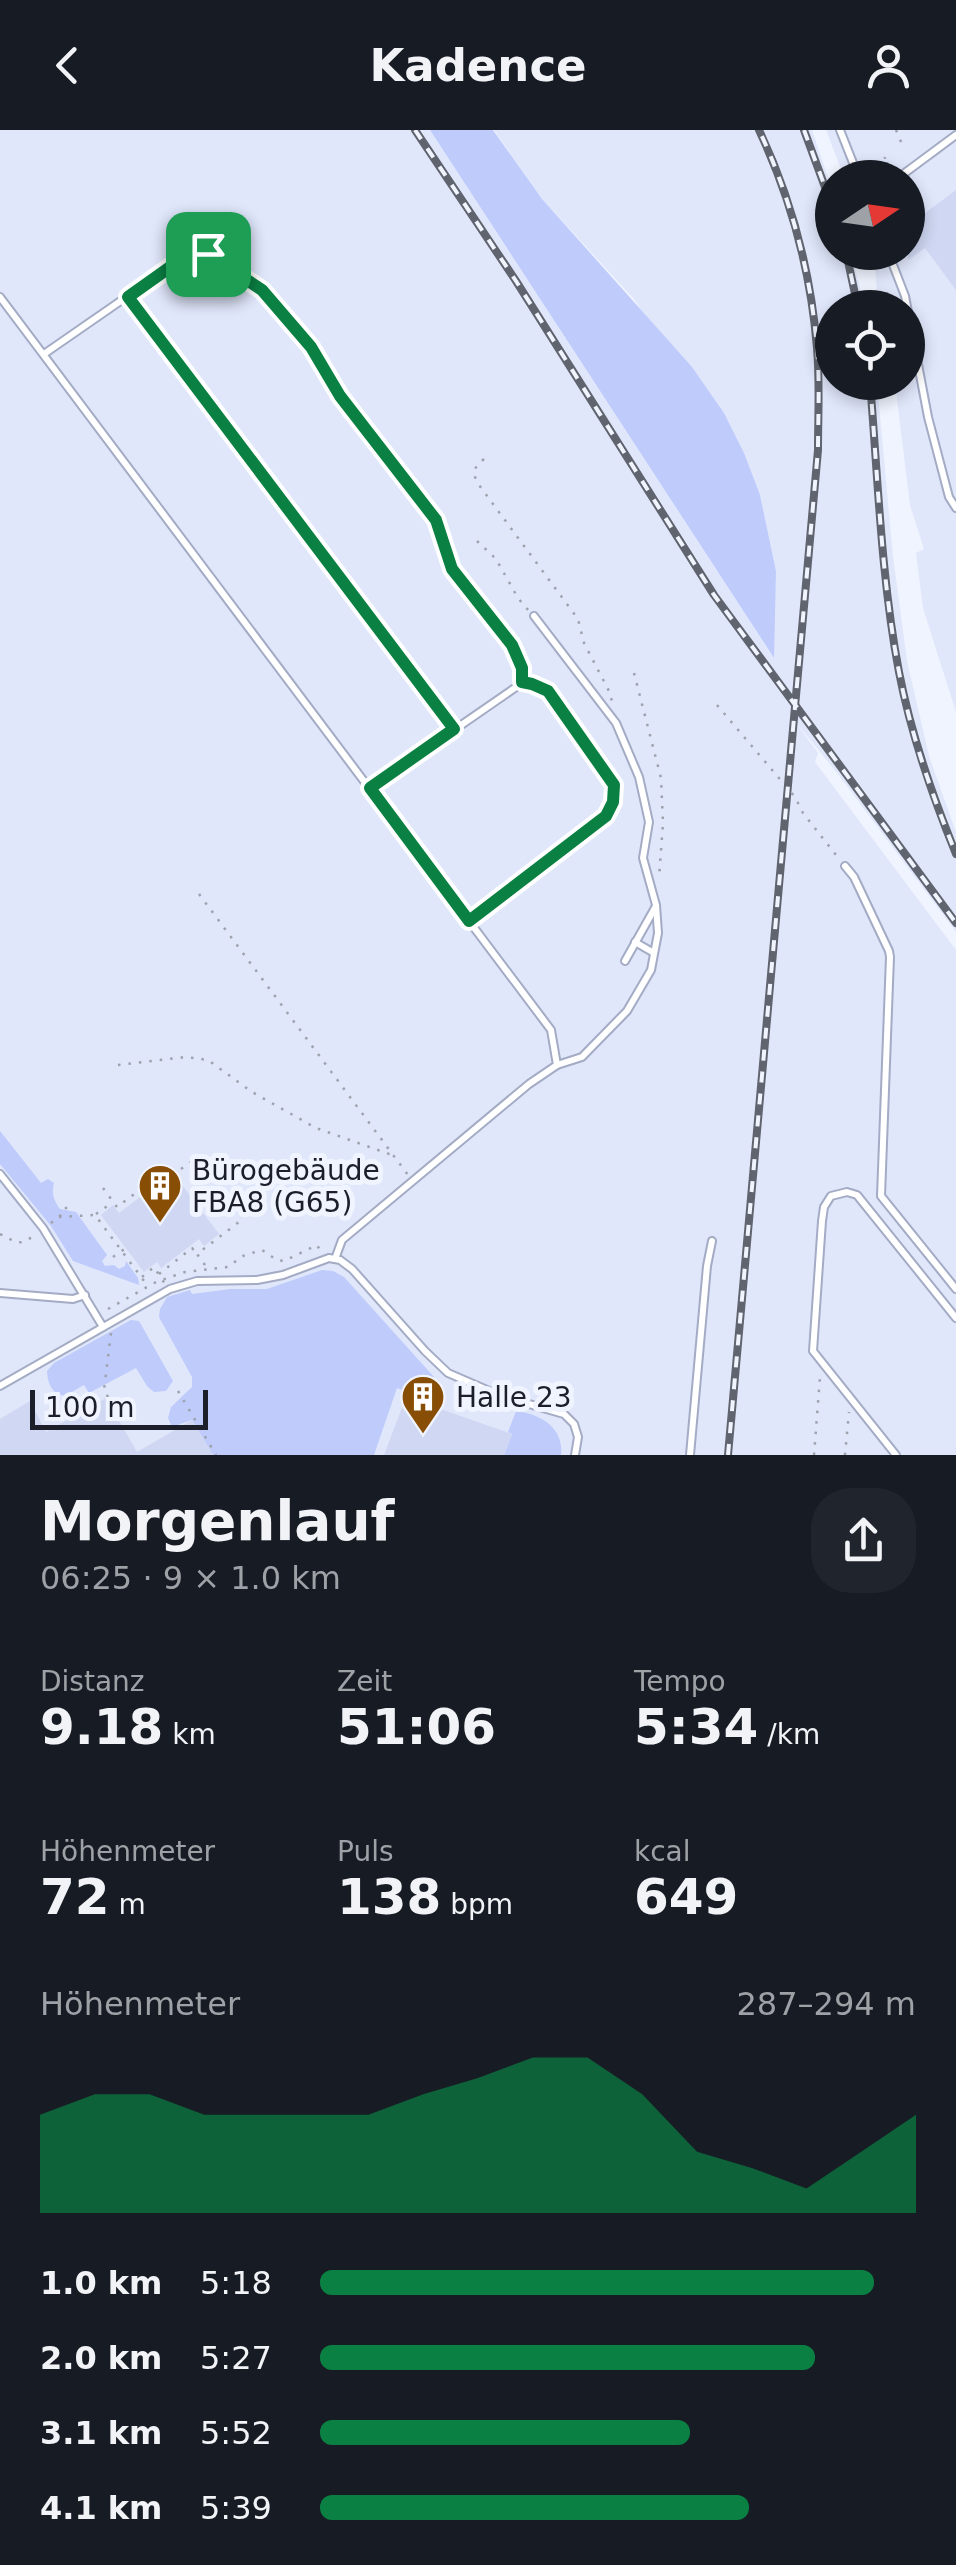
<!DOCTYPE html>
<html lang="de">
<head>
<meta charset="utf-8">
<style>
	body { margin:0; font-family:"DejaVu Sans",sans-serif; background:#20242c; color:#f1f3f6; height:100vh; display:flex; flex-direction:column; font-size:38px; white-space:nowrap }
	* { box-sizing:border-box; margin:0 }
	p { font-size:32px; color:#9ea1a6 }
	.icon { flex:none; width:55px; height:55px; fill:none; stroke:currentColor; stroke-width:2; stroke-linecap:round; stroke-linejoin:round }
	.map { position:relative; height:1325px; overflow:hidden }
	.sheet { display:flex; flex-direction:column; background:#171b24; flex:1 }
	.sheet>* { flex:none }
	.needle { width:65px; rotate:77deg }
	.buttons { position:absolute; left:815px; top:30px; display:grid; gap:20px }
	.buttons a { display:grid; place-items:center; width:110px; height:110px; border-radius:50%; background:#171b24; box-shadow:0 5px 15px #0003; font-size:50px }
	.scale { position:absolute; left:30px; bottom:25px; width:178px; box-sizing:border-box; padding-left:10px; border:5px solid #1c1f29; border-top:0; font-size:28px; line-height:35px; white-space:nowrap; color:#1c1f29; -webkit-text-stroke:8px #f0f4ff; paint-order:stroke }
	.pin { position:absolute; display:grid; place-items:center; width:85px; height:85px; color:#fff; margin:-42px; border-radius:20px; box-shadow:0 5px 15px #0006 }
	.round { display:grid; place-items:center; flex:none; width:105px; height:105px; border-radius:40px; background:#20242c }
	.summary { display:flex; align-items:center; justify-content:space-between; height:170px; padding:0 40px }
	h1 { font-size:55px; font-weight:700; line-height:75px }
	.figures { display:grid; grid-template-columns:repeat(3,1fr); gap:15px; height:170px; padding:10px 40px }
	.figures div { display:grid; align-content:center }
	.figures b { font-size:50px; font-weight:700 }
	.figures small { font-size:28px; font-weight:400 }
	.figures p { font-size:28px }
	.chart { height:280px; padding:20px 40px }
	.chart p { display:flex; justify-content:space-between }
	.chart svg { width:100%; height:180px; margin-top:10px; fill:#0b8043; opacity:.7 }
	ul { padding:0 40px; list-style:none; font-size:32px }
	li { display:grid; grid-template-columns:160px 120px 1fr; align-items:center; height:75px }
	li i { height:25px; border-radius:12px; background:#0b8043 }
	header { display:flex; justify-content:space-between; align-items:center; height:130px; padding:0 40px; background:#171b24; font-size:45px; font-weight:700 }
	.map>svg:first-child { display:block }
</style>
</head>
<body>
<header><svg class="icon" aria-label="back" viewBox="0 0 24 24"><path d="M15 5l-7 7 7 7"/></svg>Kadence<svg class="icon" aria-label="person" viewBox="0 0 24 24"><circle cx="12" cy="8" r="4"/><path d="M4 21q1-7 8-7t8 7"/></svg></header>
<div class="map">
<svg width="956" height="1325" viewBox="0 0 956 1325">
	<rect width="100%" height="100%" fill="#f0f4ff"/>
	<g fill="#e0e7fb">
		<path d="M 0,0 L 430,0 L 773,527 L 776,441 L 760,365 L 634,169 L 542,69 L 494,0 L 812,0 L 832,59 L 832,122 L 851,123 L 865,177 L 832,178 L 832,252 L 877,253 L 893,426 L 907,531 L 929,626 L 956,702 L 956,802 L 838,644 L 794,590 L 818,623 L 815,632 L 956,820 L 956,1325 L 0,1325 Z"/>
		<path d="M 826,0 L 956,0 L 956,582 L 923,478 L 916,423 L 924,419 L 910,375 L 895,253 L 908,252 L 908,178 L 886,177 L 877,163 L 875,136 L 871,123 L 908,122 L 908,48 L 844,47 Z"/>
	</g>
	<g fill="#becbfb">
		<path d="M 430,0 L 493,0 L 542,69 L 692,237 L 724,283 L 744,323 L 760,365 L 776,441 L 774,528 Z"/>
		<path d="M 0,1001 L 41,1053 L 48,1049 L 54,1053 C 51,1064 54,1070 60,1079 L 76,1082 L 107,1125 L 102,1131 L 105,1136 L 114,1135 L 119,1139 L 125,1136 L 126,1131 L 138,1148 L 139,1155 L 73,1131 L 51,1096 L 0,1034 Z"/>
		<path d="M 322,1140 L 333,1141 L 344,1147 L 434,1247 L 437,1257 L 434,1272 L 397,1258 L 374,1325 L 213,1325 L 192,1290 L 172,1297 L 168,1288 L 171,1277 L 192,1257 L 192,1247 L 159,1187 L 160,1179 L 167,1167 L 190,1160 L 192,1164 L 230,1159 L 267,1159 Z"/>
		<path d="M 131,1190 L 139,1191 L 173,1251 L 166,1261 L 154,1262 L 147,1256 L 136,1238 L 89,1263 L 84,1255 L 65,1266 C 51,1263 48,1254 47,1241 L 54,1233 Z"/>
		<path d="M 516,1281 C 540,1284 564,1297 561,1325 L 504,1325 L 512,1304 L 508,1302 Z"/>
	</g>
	<g fill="#cfd7f2">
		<path d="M 956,60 L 956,160 L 925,118 L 908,130 L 908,96 Z"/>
		<path d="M 165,1048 L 171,1057 L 179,1051 L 219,1104 L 204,1116 L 199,1109 L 161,1138 L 157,1132 L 144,1142 L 101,1085 L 113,1075 L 119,1083 Z"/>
		<path d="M 406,1267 L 512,1304 L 504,1325 L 384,1325 Z"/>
		<path d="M 106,1268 L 137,1322 L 192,1290 L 213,1325 L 0,1325 L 0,1289 L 30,1271 L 46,1302 Z"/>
	</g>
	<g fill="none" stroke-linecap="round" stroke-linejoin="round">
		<defs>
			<g id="lane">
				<path d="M 840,0 L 859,48"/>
				<path d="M 898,48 L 956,5"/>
				<path d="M 888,122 L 905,166 L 928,287 L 949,367 L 956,378"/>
				<path d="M 0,167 L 551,900 L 557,935 L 529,954 L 342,1110 L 335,1129"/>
				<path d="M 44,224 L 187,125 L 208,124 L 262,160 L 311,217 L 340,266 L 436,390 L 452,439 L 512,515 L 522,538 L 522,553"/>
				<path d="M 534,486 L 616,593 L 639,647 L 649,692 L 643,728 L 656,775 L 658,803 L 651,840 L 627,881 L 582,927 L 557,935"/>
				<path d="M 370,658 L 522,553 L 533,553 L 549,561 L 614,655 L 613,671 L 606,686 L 469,791"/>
				<path d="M 845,736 L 854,747 L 889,821 L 890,827 L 881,1066 L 956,1159"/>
				<path d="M 635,812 L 654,823"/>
				<path d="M 625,831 L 656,776"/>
				<path d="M 0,1044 L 43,1098 L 103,1197"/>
				<path d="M 0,1163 L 73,1169 L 85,1165"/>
				<path d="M 0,1256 L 170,1159 L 197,1151 L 257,1150 L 283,1145 L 329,1128 L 340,1130 L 352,1139 L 425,1221 L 448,1243 L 501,1266 L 564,1284 L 574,1294 L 578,1307 L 575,1325"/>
				<path d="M 690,1325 L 707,1136 L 712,1111"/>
				<path d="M 896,1325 L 813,1221 L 822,1091 L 824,1077 L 831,1066 L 847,1062 L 857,1065 L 956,1188"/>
			</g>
		</defs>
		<use href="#lane" stroke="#a3abc5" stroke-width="10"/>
		<g stroke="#9ea2ad" stroke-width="2.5" stroke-dasharray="2.5 8" stroke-linecap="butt">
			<path d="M 896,0 L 902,14"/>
			<path d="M 869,42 L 884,31 L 885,27"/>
			<path d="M 133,174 L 451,594"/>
			<path d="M 484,329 C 475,336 473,340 476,351 L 578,489 L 584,513 L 610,563 L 612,572"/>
			<path d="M 477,411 L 496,429 L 518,468 L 529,481"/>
			<path d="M 634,543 L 661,648 L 663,693 L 659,748"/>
			<path d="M 717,575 L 795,667 L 803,683 L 840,730"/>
			<path d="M 199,764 L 408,1045"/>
			<path d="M 118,935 L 186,927 L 208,930 L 252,962 L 316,998 L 392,1025"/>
			<path d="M 103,1058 L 117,1077 L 165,1041 L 170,1047 L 192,1031"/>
			<path d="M 96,1084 L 113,1072"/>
			<path d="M 59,1087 L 95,1085 L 147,1155"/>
			<path d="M 51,1093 L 66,1081 L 66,1076"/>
			<path d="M 0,1104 C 18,1113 19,1117 36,1104"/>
			<path d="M 113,1127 L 126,1118"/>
			<path d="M 205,1135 L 197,1124 L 239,1092"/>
			<path d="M 159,1144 L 192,1118 L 196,1123"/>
			<path d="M 142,1147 L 154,1137 L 165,1154"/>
			<path d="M 108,1179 L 156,1152 L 185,1142 L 228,1137 L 243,1126 L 261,1120 L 266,1122 L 276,1130 L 284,1131 L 317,1115 L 321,1122"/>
			<path d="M 111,1203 L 104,1260 L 117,1283 L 115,1284"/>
			<path d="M 178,1261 L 216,1325"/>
			<path d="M 814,1325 L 820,1247"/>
			<path d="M 845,1325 L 849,1282"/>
		</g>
		<use href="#lane" stroke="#fff" stroke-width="6"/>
		<defs>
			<g id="rail">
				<path d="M 415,0 L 516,151 L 714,465 L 956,793"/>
				<path d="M 804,0 L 832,76"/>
				<path d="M 846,122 L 858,178"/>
				<path d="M 870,252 C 878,349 881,447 899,542 C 911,605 932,665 956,724"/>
				<path d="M 728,1325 L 818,320 C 818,286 820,252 817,218 C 811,144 791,68 759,0"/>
			</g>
		</defs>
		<use href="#rail" stroke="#60646e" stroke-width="8"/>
		<use href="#rail" stroke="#f0f4ff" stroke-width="4" stroke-dasharray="11" stroke-linecap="butt"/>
	</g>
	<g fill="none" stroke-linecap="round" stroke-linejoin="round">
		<defs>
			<path id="route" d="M 208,124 L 262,160 L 311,217 L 340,266 L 436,390 L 452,439 L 512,515 L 522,538 L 522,552 L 532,554 L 548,561 L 614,655 L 613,672 L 606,686 L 469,791 L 370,658 L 454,599 L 128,167 L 187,125 Z"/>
		</defs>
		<use href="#route" stroke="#fff" stroke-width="20"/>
		<use href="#route" stroke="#0b8043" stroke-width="12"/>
	</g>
	<defs>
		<symbol id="building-pin" viewBox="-11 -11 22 30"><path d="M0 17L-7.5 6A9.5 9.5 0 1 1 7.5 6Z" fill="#884e06" stroke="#f0f4ff"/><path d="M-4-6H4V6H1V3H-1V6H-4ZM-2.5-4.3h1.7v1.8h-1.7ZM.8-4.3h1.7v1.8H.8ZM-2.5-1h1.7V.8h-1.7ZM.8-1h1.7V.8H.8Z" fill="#fff"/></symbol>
	</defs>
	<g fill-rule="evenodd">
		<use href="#building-pin" x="135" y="1031" width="50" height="68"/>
		<use href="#building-pin" x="398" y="1242" width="50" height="68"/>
	</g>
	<g text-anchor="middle" stroke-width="10" stroke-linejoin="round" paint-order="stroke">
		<g font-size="28" fill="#1c1f29" stroke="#f0f4ff" text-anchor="start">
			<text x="192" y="1050">Bürogebäude<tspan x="192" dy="32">FBA8 (G65)</tspan></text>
			<text x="456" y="1277">Halle 23</text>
		</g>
	</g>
</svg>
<div class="buttons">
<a><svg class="needle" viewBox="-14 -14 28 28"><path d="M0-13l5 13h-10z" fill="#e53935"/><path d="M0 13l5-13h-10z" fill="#9ea1a6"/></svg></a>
<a><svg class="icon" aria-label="locate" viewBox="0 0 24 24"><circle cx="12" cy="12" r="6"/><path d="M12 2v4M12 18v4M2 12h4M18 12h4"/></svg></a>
</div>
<div class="scale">100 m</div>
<div class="pin" style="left:208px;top:124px;background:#1e9e55"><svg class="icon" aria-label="arrive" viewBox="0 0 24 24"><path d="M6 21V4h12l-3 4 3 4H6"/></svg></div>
</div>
<section class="sheet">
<div class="summary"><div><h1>Morgenlauf</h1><p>06:25 · 9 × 1.0 km</p></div><a class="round"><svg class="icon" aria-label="share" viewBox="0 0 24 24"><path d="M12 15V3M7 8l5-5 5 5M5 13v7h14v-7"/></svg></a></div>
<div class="figures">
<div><p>Distanz</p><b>9.18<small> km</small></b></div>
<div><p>Zeit</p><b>51:06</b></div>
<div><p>Tempo</p><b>5:34<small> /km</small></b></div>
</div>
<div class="figures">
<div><p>Höhenmeter</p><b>72<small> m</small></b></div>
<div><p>Puls</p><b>138<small> bpm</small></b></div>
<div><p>kcal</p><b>649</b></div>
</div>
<div class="chart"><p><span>Höhenmeter</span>287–294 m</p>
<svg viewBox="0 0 160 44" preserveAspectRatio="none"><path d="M0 44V20L10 15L20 15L30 20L40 20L50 20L60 20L70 15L80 11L90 6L100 6L110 15L120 29L130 33L140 38L150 29L160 20V44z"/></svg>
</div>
<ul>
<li><b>1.0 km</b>5:18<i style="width:93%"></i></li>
<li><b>2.0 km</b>5:27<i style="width:83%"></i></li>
<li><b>3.1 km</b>5:52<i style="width:62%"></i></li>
<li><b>4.1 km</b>5:39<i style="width:72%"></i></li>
</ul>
</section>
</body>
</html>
